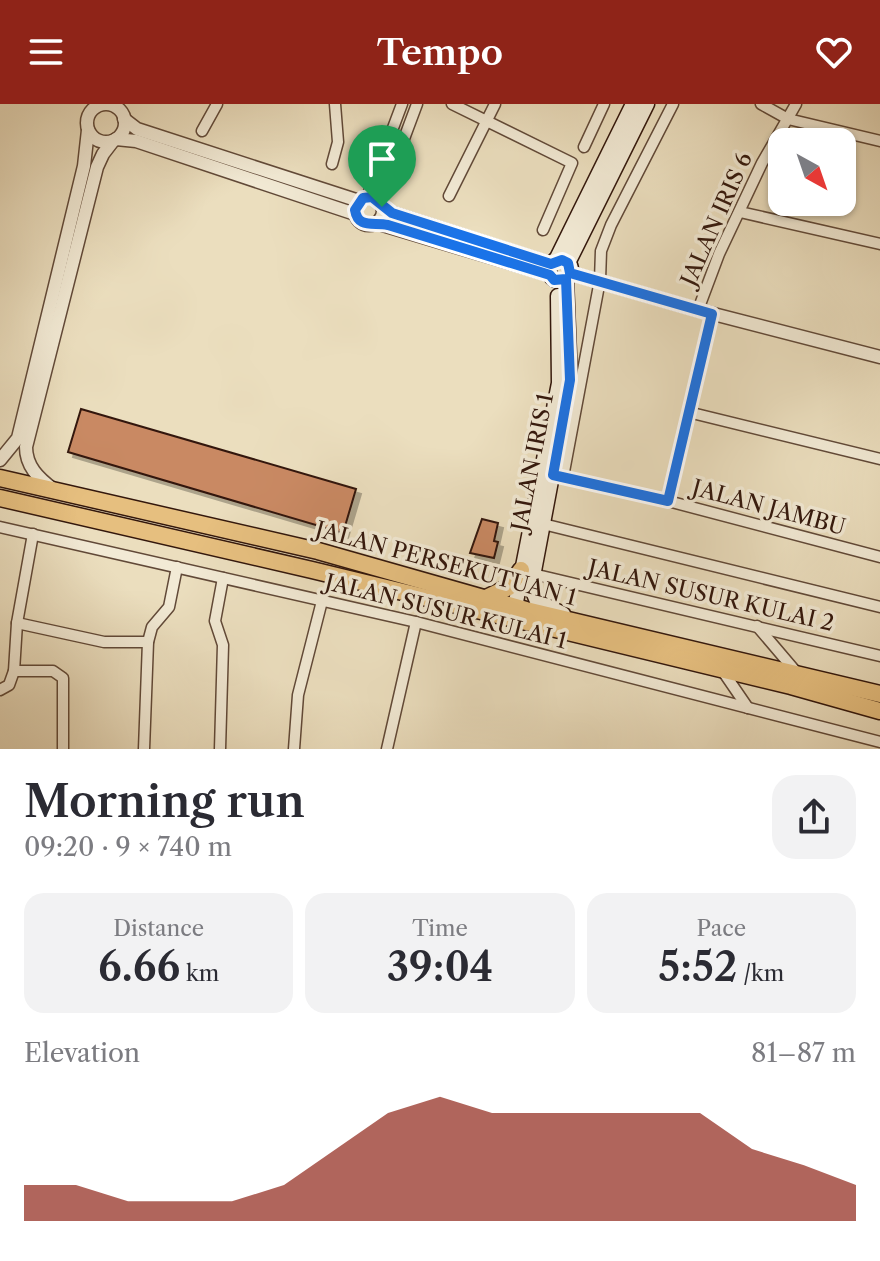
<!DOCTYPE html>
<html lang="en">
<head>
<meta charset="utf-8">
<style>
	body { margin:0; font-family:"Libre Caslon Text",serif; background:#f2f2f3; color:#2b2b33; height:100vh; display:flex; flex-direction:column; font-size:30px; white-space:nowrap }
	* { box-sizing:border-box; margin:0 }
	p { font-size:26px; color:#7c7c81 }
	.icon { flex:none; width:44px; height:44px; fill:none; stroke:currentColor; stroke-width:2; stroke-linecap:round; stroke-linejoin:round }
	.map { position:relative; height:645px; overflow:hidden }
	.side { display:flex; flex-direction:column; background:#fff; flex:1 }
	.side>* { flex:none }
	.needle { width:52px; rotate:140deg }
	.fabs { position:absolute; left:768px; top:24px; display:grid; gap:16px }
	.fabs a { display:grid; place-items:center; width:88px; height:88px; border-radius:16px; background:#fff; box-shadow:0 2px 6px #0004; font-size:40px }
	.pin { position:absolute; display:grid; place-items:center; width:68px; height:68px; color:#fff; margin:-82px -34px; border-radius:50% 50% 50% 0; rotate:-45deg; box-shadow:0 0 8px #0007 }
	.pin .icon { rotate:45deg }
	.round { display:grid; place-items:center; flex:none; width:84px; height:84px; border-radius:24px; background:#f2f2f3 }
	.overview { display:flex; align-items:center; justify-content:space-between; height:136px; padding:0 24px }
	h1 { font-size:44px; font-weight:600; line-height:60px }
	.metrics { display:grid; grid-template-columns:repeat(3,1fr); gap:12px; height:136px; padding:8px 24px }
	.metrics div { display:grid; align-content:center; border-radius:20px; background:#f2f2f3; text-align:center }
	.metrics b { font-size:40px; font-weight:600 }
	.metrics small { font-size:22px; font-weight:400 }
	.metrics p { font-size:22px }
	.chart { height:224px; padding:16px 24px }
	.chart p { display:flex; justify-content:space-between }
	.chart svg { width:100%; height:144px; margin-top:8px; fill:#8f2418; opacity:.7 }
	header { display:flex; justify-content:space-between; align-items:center; height:104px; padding:0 24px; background:#8f2418; color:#fff; font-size:36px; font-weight:600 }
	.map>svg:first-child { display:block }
</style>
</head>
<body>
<header><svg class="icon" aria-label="menu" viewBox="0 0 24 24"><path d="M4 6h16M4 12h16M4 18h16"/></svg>Tempo<svg class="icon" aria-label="heart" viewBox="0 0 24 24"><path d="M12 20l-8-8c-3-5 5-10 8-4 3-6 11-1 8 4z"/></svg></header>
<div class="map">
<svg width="880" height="645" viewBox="0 0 880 645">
	<defs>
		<filter id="shadow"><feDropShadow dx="5" dy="5" stdDeviation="0" flood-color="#0004"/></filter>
	</defs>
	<rect width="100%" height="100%" fill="#ebdebe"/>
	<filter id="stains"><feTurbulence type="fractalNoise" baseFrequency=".0025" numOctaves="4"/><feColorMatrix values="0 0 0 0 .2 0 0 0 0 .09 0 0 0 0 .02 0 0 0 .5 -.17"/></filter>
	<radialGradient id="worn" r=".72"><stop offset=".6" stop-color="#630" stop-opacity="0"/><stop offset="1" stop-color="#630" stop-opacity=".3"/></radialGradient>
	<g fill="#c98964" stroke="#33170c" stroke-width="2" filter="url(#shadow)">
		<path d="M 81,305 L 356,385 L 343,429 L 68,348 Z"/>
		<path d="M 482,415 L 498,419 L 494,437 L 498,438 L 494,454 L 470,449 Z"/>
	</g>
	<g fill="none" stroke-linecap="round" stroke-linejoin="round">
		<defs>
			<g id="minor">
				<path d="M 452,0 L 572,59 L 543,126"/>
				<path d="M 761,0 L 788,15 L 880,37"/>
				<path d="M 202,27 L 217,0"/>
				<path d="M 584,43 L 604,0"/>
				<path d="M 332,60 L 338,38 L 335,0"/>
				<path d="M 449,92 L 495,0"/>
				<path d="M 367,93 L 402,0"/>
				<path d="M 380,99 L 417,0"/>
				<path d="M 740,108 L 880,140"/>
				<path d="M 698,206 L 719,150 L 762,59 L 796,0"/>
				<path d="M 688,308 L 880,355"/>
				<path d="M 556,372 L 668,397 L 880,453"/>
				<path d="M 563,373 L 600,176 L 601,147 L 611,121 L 673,0"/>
				<path d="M 668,397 L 712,210"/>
				<path d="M 543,420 L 880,503"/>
				<path d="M 0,423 L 416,518 L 880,638"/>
				<path d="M 533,470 L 880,552"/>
				<path d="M 17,519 L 104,538 L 148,538"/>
				<path d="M 757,522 L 797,569"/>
				<path d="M 722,566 L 748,604"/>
				<path d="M 14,567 L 53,567 L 63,574 L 63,645"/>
				<path d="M 0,586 L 9,581 L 14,567 L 17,519 L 33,430"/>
				<path d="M 144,645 L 148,538 L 152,523 L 169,503 L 177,463"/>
				<path d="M 220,645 L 223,541 L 215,517 L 223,474"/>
				<path d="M 294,645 L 298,591 L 322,497"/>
				<path d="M 387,645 L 416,518"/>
			</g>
			<g id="tertiary">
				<circle cx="106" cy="19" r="19"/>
				<path d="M 124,15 L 137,25 L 359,97"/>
				<path d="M 116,35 L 136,37 L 355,110"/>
				<circle cx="369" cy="107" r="14"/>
				<path d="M 382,103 L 392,109 L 551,160"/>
				<path d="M 376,119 L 550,171"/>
				<path d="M 570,169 L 698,206 L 880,253"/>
				<path d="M 0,356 L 18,334 L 84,62 L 88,26"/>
				<path d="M 53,385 C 38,374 26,362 26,343 L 97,63 L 103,50 L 113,37"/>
			</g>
			<g id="secondary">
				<circle cx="560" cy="166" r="11"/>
				<path d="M 556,156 L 633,0"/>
				<path d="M 568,159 L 647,0"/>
				<path d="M 515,503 L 559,279 L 558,192"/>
				<path d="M 563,510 L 537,497 L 531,483 L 570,276 L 566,175"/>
			</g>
			<g id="trunk">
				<path d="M 0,374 L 318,447 L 526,506 L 880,590"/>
				<path d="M 0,394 L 312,466 L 791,582 L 880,607"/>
				<path d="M 486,494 L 509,483 L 521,466"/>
			</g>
		</defs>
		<use href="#minor" stroke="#614938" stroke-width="13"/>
		<use href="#tertiary" stroke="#614938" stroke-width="15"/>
		<use href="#secondary" stroke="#33170c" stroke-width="17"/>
		<use href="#trunk" stroke="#33170c" stroke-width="19"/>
		<use href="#minor" stroke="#f2ead5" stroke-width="10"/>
		<use href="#tertiary" stroke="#f2ead5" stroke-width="12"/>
		<use href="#secondary" stroke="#f2ead5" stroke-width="14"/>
		<use href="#trunk" stroke="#e6bf7f" stroke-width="16"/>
	</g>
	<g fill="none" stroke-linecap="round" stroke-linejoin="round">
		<defs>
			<path id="route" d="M 372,93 L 392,109 L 551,160 L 562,156 L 568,159 L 570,169 L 712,210 L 668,397 L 553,371 L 570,276 L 566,175 L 554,176 L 550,171 L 388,121 C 373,118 358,125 355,106 L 363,94 Z"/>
		</defs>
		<use href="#route" stroke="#fff" stroke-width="16"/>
		<use href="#route" stroke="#1a73e8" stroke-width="10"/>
	</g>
	<g text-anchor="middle" stroke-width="7" stroke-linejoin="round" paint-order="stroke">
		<g font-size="22" fill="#33170c" stroke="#f2ead5">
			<text transform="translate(716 115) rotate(-66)" y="8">JALAN IRIS 6</text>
			<text transform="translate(532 358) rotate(-79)" y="8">JALAN IRIS 1</text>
			<text transform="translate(769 403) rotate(15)" y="8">JALAN JAMBU</text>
			<text transform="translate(446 459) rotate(15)" y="8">JALAN PERSEKUTUAN 1</text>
			<text transform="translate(711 491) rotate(13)" y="8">JALAN SUSUR KULAI 2</text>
			<text transform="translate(446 507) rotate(14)" y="8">JALAN SUSUR KULAI 1</text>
		</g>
	</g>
	<rect width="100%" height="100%" filter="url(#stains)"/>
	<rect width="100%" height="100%" fill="url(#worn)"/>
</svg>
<div class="fabs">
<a><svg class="needle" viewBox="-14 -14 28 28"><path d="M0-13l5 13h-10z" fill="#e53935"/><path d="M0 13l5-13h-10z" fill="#7c7c81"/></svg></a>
</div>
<div class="pin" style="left:382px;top:103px;background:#1e9e55"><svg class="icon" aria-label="arrive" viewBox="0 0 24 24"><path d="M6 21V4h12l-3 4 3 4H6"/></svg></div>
</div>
<section class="side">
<div class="overview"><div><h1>Morning run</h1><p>09:20 · 9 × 740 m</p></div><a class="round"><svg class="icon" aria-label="share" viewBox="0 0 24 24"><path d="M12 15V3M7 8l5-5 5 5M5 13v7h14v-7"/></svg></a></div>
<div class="metrics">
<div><p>Distance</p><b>6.66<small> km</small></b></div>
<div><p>Time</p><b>39:04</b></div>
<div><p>Pace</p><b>5:52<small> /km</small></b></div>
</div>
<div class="chart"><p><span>Elevation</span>81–87 m</p>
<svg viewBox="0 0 160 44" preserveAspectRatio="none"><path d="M0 44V33L10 33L20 38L30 38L40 38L50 33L60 22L70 11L80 6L90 11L100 11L110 11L120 11L130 11L140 22L150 27L160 33V44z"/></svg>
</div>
</section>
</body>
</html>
